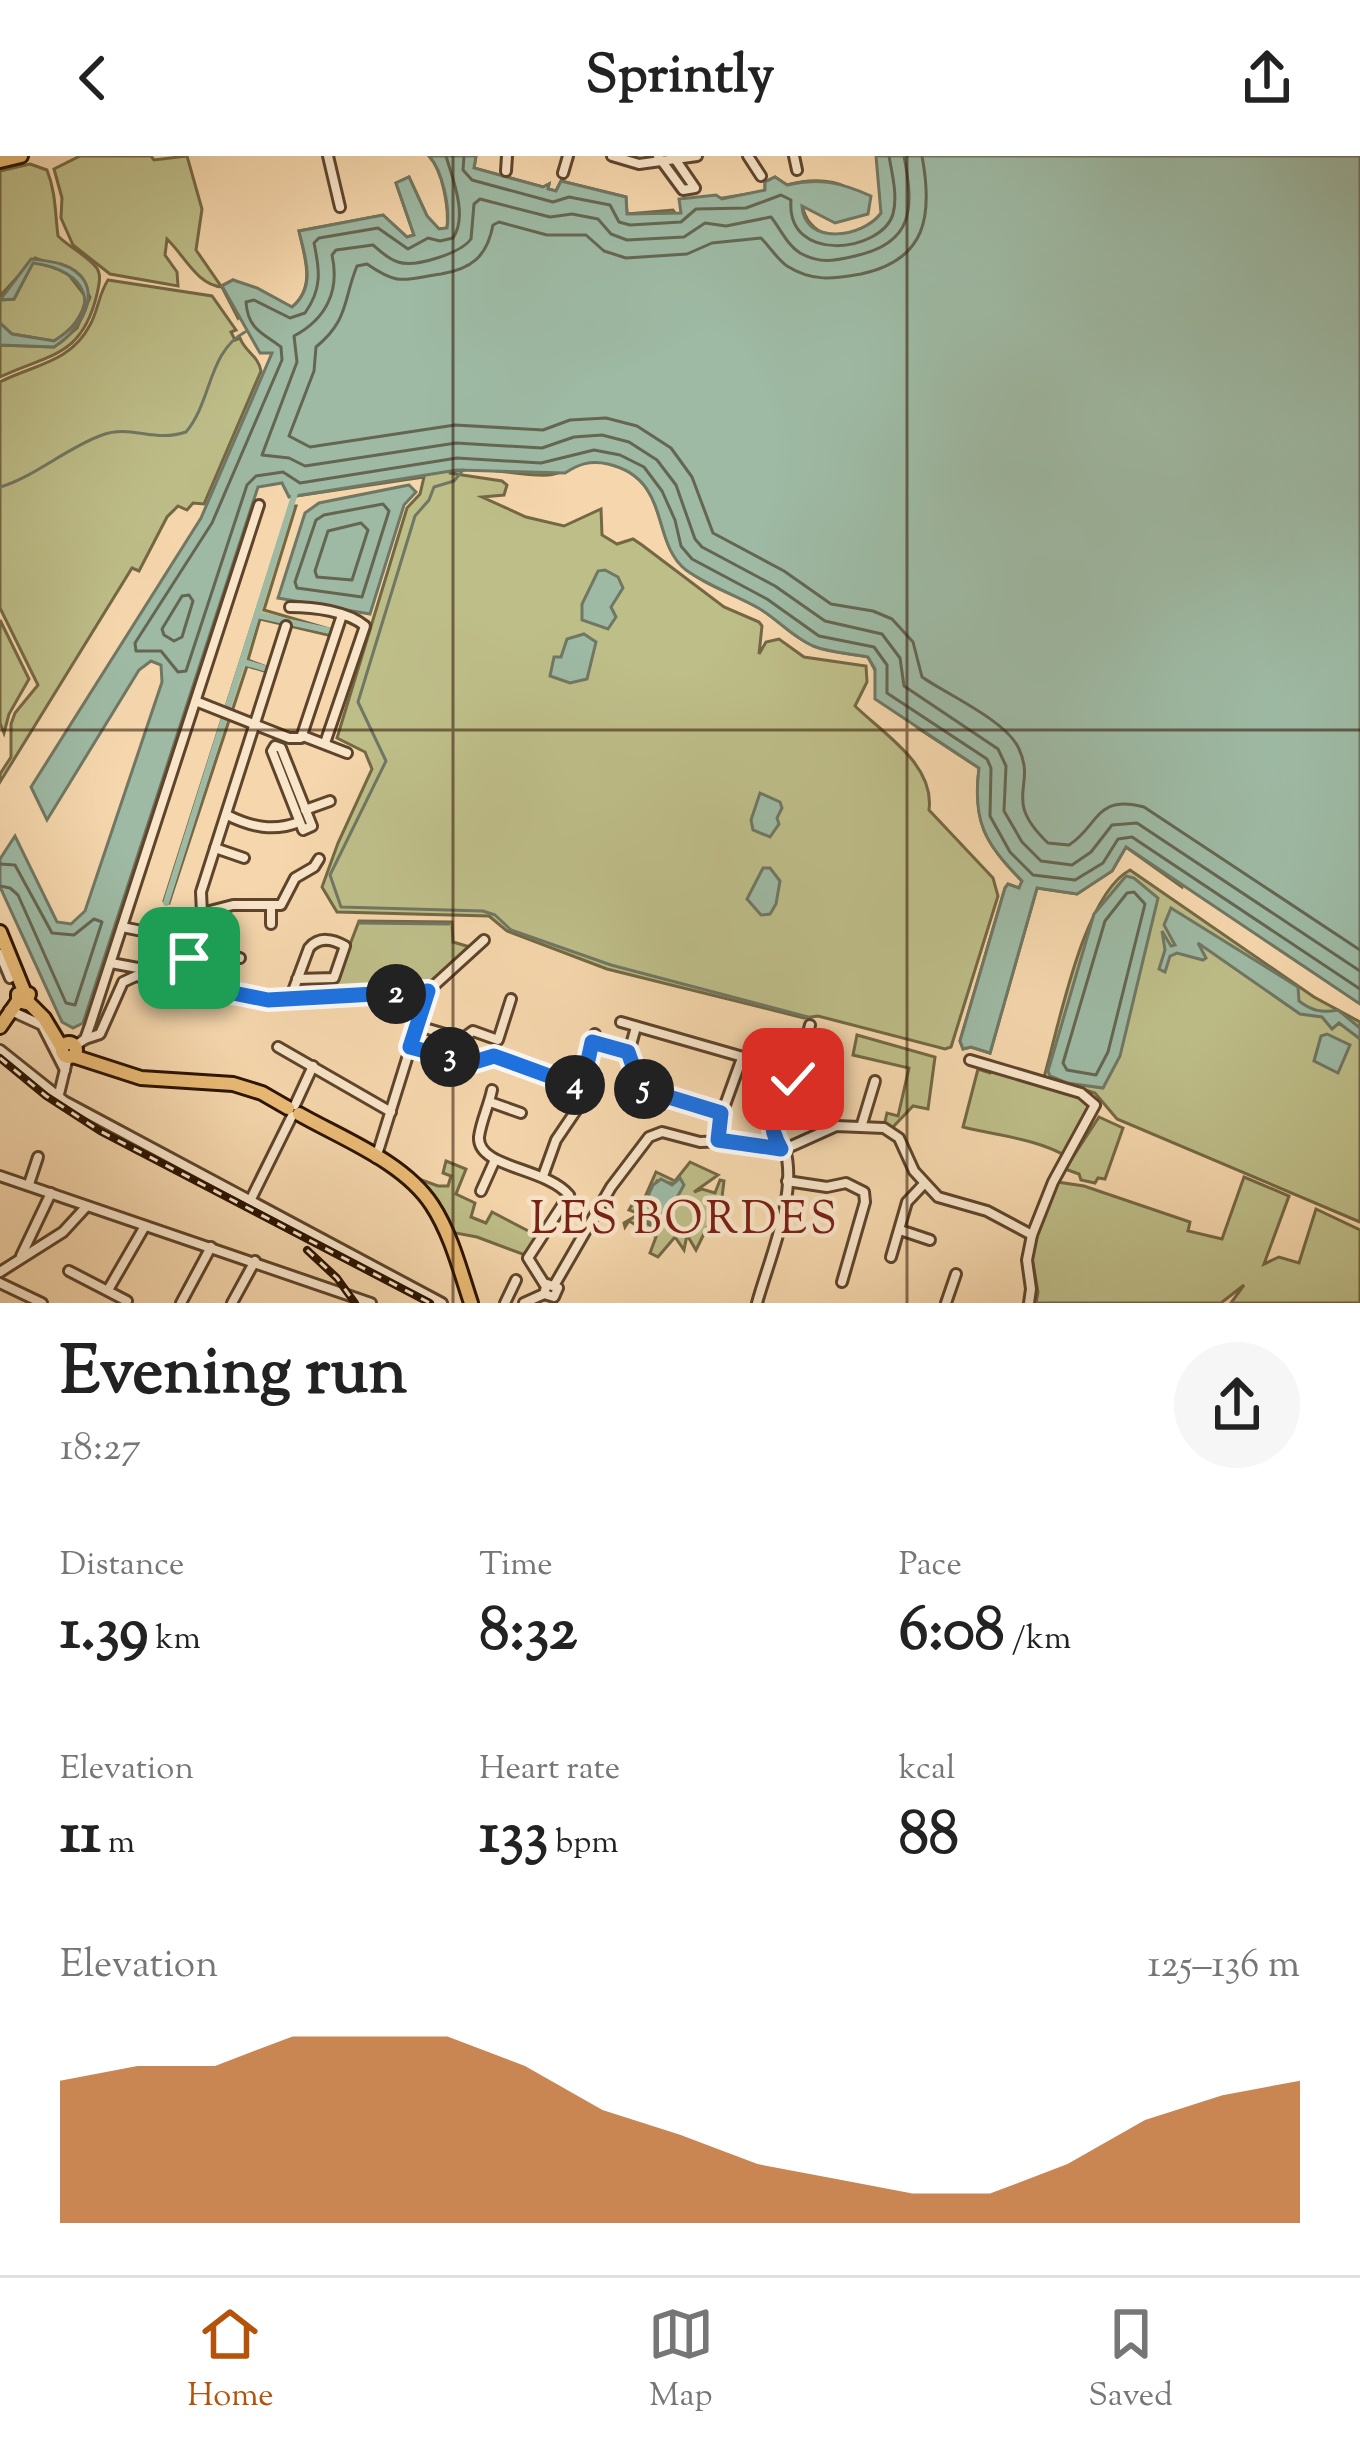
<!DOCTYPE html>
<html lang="en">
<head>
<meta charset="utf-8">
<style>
	body { margin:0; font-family:"Sorts Mill Goudy",serif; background:#f6f6f6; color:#222; height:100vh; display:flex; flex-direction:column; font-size:45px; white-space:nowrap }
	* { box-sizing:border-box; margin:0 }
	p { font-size:39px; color:#767676 }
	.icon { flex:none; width:66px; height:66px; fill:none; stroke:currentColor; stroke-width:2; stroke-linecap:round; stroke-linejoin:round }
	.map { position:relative; height:1147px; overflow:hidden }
	.side { display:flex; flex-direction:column; background:#fff; flex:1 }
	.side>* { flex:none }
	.pin { position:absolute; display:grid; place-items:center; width:102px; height:102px; color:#fff; margin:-51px; border-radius:24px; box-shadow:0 6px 18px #0006 }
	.km { position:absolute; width:60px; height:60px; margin:-30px; border-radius:50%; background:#222; color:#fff; font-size:33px; line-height:60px; text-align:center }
	.round { display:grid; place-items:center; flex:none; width:126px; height:126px; border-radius:63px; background:#f6f6f6 }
	.head { display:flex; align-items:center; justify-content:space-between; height:204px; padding:0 60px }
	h1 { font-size:66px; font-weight:700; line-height:90px }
	.stats { display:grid; grid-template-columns:repeat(3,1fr); gap:18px; height:204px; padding:12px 60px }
	.stats div { display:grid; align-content:center }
	.stats b { font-size:60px; font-weight:700 }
	.stats small { font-size:33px; font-weight:400 }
	.stats p { font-size:33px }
	.chart { height:336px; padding:24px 60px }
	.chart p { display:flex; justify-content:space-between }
	.chart svg { width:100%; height:216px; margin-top:12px; fill:#b45309; opacity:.7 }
	header { display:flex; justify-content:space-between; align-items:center; height:156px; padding:0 60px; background:#fff; font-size:54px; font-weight:700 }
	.menu { display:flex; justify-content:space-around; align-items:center; height:168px; border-top:3px solid #e0e0e0; background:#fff; font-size:33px; color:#767676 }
	.menu a { display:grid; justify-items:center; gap:6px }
	.menu .active { color:#b45309 }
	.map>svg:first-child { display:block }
</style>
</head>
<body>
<header><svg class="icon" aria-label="back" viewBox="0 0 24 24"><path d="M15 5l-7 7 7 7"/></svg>Sprintly<svg class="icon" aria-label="share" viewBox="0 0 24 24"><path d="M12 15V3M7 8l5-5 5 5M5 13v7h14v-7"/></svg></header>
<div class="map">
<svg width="1360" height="1147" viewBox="0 0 1360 1147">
	<rect width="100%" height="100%" fill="#f6d7ad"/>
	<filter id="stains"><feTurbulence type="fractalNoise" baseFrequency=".00167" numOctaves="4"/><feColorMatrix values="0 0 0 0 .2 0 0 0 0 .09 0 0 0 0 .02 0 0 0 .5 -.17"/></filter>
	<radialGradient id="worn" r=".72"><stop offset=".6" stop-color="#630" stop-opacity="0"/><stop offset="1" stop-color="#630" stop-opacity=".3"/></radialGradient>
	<g fill="#bebe89" stroke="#746844" stroke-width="3">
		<path d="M 80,0 L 151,0 L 154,4 L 187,0 L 202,53 L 196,94 L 221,130 L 233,124 L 292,151 C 316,131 305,102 299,75 L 383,59 L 407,81 L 414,79 L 396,27 L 409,21 L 427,60 L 439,73 L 447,72 C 449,52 443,15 429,0 L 476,0 L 474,12 L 543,31 L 549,28 L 548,33 L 556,35 L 561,25 L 626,41 L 627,58 L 673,54 L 680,64 L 711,44 L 765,35 L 765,26 L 775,21 L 787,29 C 809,23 830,23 849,32 L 832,40 L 802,44 C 803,77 835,84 863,87 L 891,67 L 891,0 L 947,0 L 930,39 L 903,72 L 852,119 L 831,124 L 808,119 L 763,121 L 624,140 L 441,145 L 453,128 L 450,127 L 439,145 L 386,154 L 343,185 L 328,188 L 308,180 L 288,161 L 268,168 L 264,160 L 244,155 L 238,162 L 222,131 C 197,129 184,99 167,83 L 165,99 L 177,116 L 178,130 L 110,118 L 73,89 L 61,62 L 62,42 L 54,13 Z"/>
		<path d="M 1360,0 L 1182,731 L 1126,691 L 1112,715 L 1077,738 L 1037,732 L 990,897 L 971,891 L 963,893 L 960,885 L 1005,732 L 1008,728 L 1019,732 L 1022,725 C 984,687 973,665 979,612 L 918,572 L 885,533 L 868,501 C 850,497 830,497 814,490 C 794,482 779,465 761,453 C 736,438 701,429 681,408 C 657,384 664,343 635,320 C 624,311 606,305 592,306 C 576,307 565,317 549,319 C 516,321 481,307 449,317 L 502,325 L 507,329 L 504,339 L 482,341 L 526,361 L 564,370 L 601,353 L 602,379 L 617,388 L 633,383 L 642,389 L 724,451 L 759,466 L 762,470 L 759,498 L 766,486 L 779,483 L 804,501 L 866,510 L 867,526 L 855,550 C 885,579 935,609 929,654 L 993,722 L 998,740 L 951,891 L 945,893 L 818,860 L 804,862 L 607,813 L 507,775 L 489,760 L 337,756 L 322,731 L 338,687 L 372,613 L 365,596 L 337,582 L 407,352 L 420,338 L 424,321 L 296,340 L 301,223 L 942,244 L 1026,747 Z"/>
		<path d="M 30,8 L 47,14 C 56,37 55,57 58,80 C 69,91 86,99 96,111 C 102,118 99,129 97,138 C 82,202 48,198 0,221 L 0,189 L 54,191 L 77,172 L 90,141 L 76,117 L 35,102 L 0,140 L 0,15 Z"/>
		<path d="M 33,106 L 65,114 L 86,141 C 83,161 71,175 54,185 L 12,178 L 0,167 L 0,144 L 14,143 Z"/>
		<path d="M 108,124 L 212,140 L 236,174 L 231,176 L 235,184 L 240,182 C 245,196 258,199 261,215 L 204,348 L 193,347 L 187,354 L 178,350 L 167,361 L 139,415 L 132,412 L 0,626 L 0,618 L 11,601 L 11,568 L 15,557 L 38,529 L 0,452 L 0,226 C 35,208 70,207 90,169 C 98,155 99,137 108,124 Z"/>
		<path d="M 290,350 L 296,350 L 264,454 L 333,474 L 332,480 L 260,463 L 248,504 L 272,513 L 271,517 L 247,510 L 169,747 L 164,745 Z"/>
		<path d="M 0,464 L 29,523 L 9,558 L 4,577 L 0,567 Z"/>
		<path d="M 1130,714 L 1314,841 L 1360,866 L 1360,1066 L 1117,963 L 1095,937 L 1044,921 C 1059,870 1083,739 1130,714 Z"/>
		<path d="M 359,765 L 452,766 L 453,786 L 470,791 L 424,833 L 331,838 Z"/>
		<path d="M 857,879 L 935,901 L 928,953 L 913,950 L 892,972 L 884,970 L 887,957 L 898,960 L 909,912 L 853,899 Z"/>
		<path d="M 978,913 L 990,917 L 993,913 L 1085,941 L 1091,949 L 1066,1000 C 1034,982 998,980 963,971 Z"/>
		<path d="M 1099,961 L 1123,972 L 1105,1023 L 1098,1022 L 1095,1027 L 1081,1024 L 1079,1018 L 1065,1013 Z"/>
		<path d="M 446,1005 L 466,1013 L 456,1038 L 475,1047 L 471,1061 L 486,1067 L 492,1056 L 538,1080 L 525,1099 L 477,1081 L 450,1076 L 411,1020 L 438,1030 L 448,1030 L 451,1020 L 443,1017 Z"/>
		<path d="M 690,1006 L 718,1019 L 694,1036 L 702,1033 L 715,1037 L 720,1024 L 724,1025 L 722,1041 L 696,1094 L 687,1079 L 684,1094 L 675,1081 L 658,1101 L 650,1097 L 656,1081 L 629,1065 L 625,1071 L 624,1067 L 634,1061 L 652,1070 L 675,1028 L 657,1025 L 640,1058 L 629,1054 L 633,1047 L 641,1050 L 656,1016 L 675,1025 Z"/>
		<path d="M 1244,1021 L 1289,1040 L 1264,1108 L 1279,1101 L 1299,1107 L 1316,1053 L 1360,1074 L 1360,1147 L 1231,1147 L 1244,1129 L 1221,1147 L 1036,1147 L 1038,1136 L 1031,1096 L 1057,1026 L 1084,1030 L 1190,1066 L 1188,1075 L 1222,1083 Z"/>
	</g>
	<g fill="#9ebaa5" stroke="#707763" stroke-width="3">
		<path d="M 429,0 L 476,0 L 474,12 L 543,31 L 549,28 L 548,33 L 556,35 L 561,25 L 626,41 L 627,58 L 681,57 L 679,43 L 716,39 L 722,43 L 765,34 L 765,26 L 775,21 L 787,29 C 818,21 842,27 871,40 L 868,58 L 835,67 L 802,50 C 804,90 863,82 881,57 L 876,0 L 1360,0 L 1360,848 L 1126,691 L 1112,715 L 1077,738 L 1037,732 L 990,897 L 971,891 L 963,893 L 960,885 L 1005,732 L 1008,728 L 1019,732 L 1022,725 C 985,687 972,666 979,612 L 875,543 L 875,513 L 868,501 C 850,497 830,497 813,490 C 793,481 778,464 760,453 C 736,439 708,430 686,414 C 650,386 672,323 608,308 C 590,304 579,308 565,317 L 457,314 L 289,341 L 282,327 L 258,331 L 83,867 L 73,872 L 62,866 L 0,731 L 0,703 L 15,680 L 57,766 L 71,768 L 85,755 L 162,526 L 161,509 L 151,505 L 139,514 L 47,664 L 31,631 L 201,362 L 272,197 L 260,197 L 222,130 L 233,124 L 257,132 L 292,151 C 317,131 305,101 299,75 L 383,59 L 407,81 L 414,79 L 396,27 L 409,21 L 427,60 L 439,73 L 447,72 C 450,52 443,15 429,0 Z"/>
		<path d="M 31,103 C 40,104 52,105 61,108 C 109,124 85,172 54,191 L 0,189 L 0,167 L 12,178 L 54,185 C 106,153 87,114 33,107 L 14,143 L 0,144 Z"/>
		<path d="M 409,329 L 416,336 L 404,349 L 370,458 L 278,442 L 305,357 L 319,347 Z"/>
		<path d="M 605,414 L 618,421 L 623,432 L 611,451 L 616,461 L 608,473 L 582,464 L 582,448 L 598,415 Z"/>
		<path d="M 584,478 L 596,486 L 587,523 L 570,527 L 550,520 L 554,501 L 561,501 L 567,483 Z"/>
		<path d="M 760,637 L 780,646 L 782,652 L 777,662 L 779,668 L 770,681 L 753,674 L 751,664 Z"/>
		<path d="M 763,712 L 770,712 L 780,725 L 776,748 L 770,758 L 761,759 L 747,743 Z"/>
		<path d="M 1126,720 L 1134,722 L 1158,742 L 1120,900 L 1103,932 L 1067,927 L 1050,920 L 1048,915 L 1094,758 Z"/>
		<path d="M 1171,752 L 1298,831 L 1299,845 C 1312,855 1322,857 1338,854 L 1360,872 L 1360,883 L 1339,867 L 1332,873 L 1322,861 L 1300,858 L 1198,787 L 1206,802 L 1203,804 L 1177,797 L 1170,800 L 1165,816 L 1159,813 L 1165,794 L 1162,775 L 1171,790 L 1175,789 L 1164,769 Z"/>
		<path d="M 1327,878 L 1350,889 L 1338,917 L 1314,905 L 1321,880 Z"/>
		<path d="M 680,1022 L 684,1029 L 664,1065 L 655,1071 L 640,1058 L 653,1029 L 661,1023 L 672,1029 Z"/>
	</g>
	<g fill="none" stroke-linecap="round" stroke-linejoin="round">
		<g stroke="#646652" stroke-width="3">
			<path d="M 446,0 C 453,24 468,60 453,82 L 440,85 L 428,82 L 408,93 L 378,72 L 319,82 L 314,87 C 320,115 322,133 305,157 L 290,162 L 254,144 L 246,146 C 248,174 263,177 281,191 L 282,204 L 212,367 L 135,487 L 136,495 L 161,495 L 178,516 L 186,515 L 247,329 L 256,320 L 283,316 L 300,327 L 457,302 L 541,307 L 594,294 L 620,299 L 644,311 L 662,335 L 675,364 L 681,390 L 692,403 L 767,443 L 819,480 L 874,491 L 887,509 L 887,537 L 987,603 L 991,612 L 990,660 L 1010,696 L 1033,719 L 1075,724 L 1103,707 L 1118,683 L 1132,681 L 1360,833"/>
			<path d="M 464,0 L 463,14 L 472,24 L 553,46 L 569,41 L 610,49 L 619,66 L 630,69 L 681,66 L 696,53 L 746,52 L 781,39 L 791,44 C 786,109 882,96 893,58 C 898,40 892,18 889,0"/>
			<path d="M 904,0 C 914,53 914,87 855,100 C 834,105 820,108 800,97 C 787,89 780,72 771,61 L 726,70 L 705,67 L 684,81 L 627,84 L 611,78 L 598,63 L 572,58 L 550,61 L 480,43 L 474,48 L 471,83 C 461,97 415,112 398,106 C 388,103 380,95 373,89 L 336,94 L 332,99 C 340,135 326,163 294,180 L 297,206 L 262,299 L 289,302 L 305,310 L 456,287 L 542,292 L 574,281 L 602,279 L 629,286 L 657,304 L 676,329 L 695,383 L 702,391 L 775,430 L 825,465 L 882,478 L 900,502 L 904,530 L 998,593 L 1006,610 L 1004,655 L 1022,686 L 1041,705 L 1072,709 L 1091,696 L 1112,669 L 1137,667 L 1360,815"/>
			<path d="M 922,0 C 933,59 927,104 861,118 C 833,123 812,126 787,110 C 777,103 770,91 761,82 L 712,87 L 687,98 L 626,102 L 604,95 L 586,79 L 547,79 L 499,66 L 493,69 C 487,101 471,113 441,118 C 405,123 400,131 367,108 L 357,110 C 343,144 349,164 316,191 L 314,215 L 289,280 L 310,291 L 455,269 L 543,274 L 570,264 L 606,262 L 637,270 L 671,292 L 692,321 L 713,377 L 784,415 L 831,448 L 873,455 L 892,463 L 913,486 L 922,521 C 948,539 1007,565 1019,593 C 1037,632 1001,642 1048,687 L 1069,689 C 1099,670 1095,638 1144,651 L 1360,794"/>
			<path d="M 383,348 L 389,355 L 362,441 L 297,432 L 295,426 L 316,364 L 324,359 Z"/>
			<path d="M 361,367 L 368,374 L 352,424 L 317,421 L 315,415 L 328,375 Z"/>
			<path d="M 189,439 L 193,445 L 182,481 L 174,485 L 164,479 L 162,473 L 182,440 Z"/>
			<path d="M 0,708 L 15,709 L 52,777 L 74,779 L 94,763 L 102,766 L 75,849 L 66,847 L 18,739 L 10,732 L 0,730"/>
			<path d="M 1134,736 L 1145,748 L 1108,896 L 1096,919 L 1067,914 L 1063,907 L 1105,765 L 1127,737 Z"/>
		</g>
		<g stroke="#707763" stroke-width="3">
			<path d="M 463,314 L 454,325 L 434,331 L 429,344 L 415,360 L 358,546 L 386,605 L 330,719 L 341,751 L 483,755 L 495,759 L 511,774 L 611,809 L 808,861"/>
			<path d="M 0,331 C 31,323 68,291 102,279 C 131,268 154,287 186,276 C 212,245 208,196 245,176"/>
			<path d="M 359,767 L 449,768"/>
		</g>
		<g stroke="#9ebaa5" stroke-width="6">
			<path d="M 257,459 L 331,475"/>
			<path d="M 243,506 L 271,514"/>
			<path d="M 166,747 L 295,337"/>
		</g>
		<defs>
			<g id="minor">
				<path d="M 328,0 L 340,51"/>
				<path d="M 612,0 L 639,8 L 697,0"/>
				<path d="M 658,0 L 683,34 L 695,32 L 673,0"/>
				<path d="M 748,0 L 761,20"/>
				<path d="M 794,0 L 797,14"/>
				<path d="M 506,15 L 507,0"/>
				<path d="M 563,17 L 568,0"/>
				<path d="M 290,451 C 314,451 347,455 365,470 L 325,587"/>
				<path d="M 198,546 L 289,582 L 301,582 L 342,459"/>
				<path d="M 303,580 L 347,597"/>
				<path d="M 275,590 L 281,592 L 312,670 L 303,674 L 272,595 Z"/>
				<path d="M 305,654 L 330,645"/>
				<path d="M 227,659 C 251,671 274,676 299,666"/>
				<path d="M 215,692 L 244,702"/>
				<path d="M 271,750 L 271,768"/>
				<path d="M 202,757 L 201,736 L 286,470"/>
				<path d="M 122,771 L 162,779 L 196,770 L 202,757 L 233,749 L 281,749 L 295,722 L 314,711 L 319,703"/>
				<path d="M 0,798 L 10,822"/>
				<path d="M 111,807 L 170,818"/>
				<path d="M 143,813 L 151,789"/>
				<path d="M 168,824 L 174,807 L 213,795 L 240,802"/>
				<path d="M 290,843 L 309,792 C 319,780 333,783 345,790 L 334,822 L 297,823"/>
				<path d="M 9,854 L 42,869 L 65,914"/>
				<path d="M 621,866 L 757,905"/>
				<path d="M 418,870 L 462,883 L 473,875 L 498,884 L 511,843"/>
				<path d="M 85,883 L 100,878 L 123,826 L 136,820 L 268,843 L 428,835"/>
				<path d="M 592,886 L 629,896 L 641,930 L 647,934 L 721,957"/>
				<path d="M 75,890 L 85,883 L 90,869 L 259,349"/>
				<path d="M 278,891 L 391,956"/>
				<path d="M 410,891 L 471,907 L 494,900 L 582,932"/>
				<path d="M 0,894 L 64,945 L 442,1147"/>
				<path d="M 629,896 L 636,871"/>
				<path d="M 970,904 L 1081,937 L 1095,949 L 1053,1026 L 1032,1079 L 1027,1104 L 1031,1133 L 1029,1147"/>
				<path d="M 492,934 C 489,949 481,965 479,981 C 477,1012 545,1011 569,1039 L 528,1102 L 545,1129"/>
				<path d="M 59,938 L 68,901"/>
				<path d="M 490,946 L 521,957"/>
				<path d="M 295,949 L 313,910"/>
				<path d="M 862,968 L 875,925"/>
				<path d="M 718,984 L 717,971 L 742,902"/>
				<path d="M 785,993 L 836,970 L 884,972 L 899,982 L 914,1015 L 938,1041 L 987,1055 L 1032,1079"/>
				<path d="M 376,1002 L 428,835 L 484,784"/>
				<path d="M 0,1020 L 371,1147"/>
				<path d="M 543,1020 L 556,984 L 577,953 L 595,878"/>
				<path d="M 787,1025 L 827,1031 L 846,1027 L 864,1036 L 865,1046 L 842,1126"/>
				<path d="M 29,1028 L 38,1001"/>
				<path d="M 481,1035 L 494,1006"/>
				<path d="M 250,1045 L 292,960"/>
				<path d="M 900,1074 L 930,1084"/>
				<path d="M 21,1100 L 51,1037"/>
				<path d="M 891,1101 L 907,1046 L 923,1029"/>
				<path d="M 69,1115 L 127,1145"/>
				<path d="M 0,1116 L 63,1076 L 86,1051"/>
				<path d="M 0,1127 L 42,1147"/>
				<path d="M 555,1128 L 611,1031 L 649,981 L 662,976 L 700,986 L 731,985 L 781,993"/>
				<path d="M 108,1134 L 145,1070"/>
				<path d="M 181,1147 L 211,1091"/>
				<path d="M 232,1147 L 255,1105"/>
				<path d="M 505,1147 L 516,1124"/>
				<path d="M 524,1147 L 544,1138 L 554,1141 L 558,1132 L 547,1128 L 544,1138"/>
				<path d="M 757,1147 C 769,1103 798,1039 785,993 L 781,993 C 768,972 770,953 778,930 L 797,919 L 810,869"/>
				<path d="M 946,1147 L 956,1118"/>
			</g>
			<g id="major">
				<path d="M 0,5 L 21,0"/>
				<path d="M 0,776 L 24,835"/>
				<path d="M 28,846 L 44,862 L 62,892"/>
				<path d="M 0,871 L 18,845 L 18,838 L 29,838 L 26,847 L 18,845"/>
				<circle cx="69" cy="894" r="7"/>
				<path d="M 73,900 L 141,922 L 233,928 L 262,937 L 288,952"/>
				<path d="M 299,958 C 343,983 404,1006 432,1049 C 451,1078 460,1114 471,1147"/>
			</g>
		</defs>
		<use href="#minor" stroke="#5e442b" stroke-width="14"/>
		<use href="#major" stroke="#2b1300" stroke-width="18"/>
		<use href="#minor" stroke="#f9e5ca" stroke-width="8"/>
		<use href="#major" stroke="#ebbc76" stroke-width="12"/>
		<defs>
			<g id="rail">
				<path d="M 0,902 L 46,940 L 100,975 L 430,1147"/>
				<path d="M 307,1094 L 337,1122 L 355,1147"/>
			</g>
		</defs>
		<use href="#rail" stroke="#2b1300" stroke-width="8"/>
		<use href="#rail" stroke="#f9e5ca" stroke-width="3" stroke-dasharray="9" stroke-linecap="butt"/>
	</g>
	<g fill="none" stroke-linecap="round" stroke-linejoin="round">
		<defs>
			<path id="route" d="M 189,802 L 174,807 L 168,824 L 268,844 L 428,835 L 410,891 L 471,907 L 494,900 L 582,932 L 592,886 L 628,896 L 640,930 L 646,934 L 721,957 L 718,984 L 781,993 C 768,971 769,949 780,927 L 793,923"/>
		</defs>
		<use href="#route" stroke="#fff" stroke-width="24"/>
		<use href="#route" stroke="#1a73e8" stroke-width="15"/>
	</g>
	<path fill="none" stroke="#2b1300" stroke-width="3" stroke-opacity="0.55" d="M 453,0 L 453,1147M 907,0 L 907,1147M 0,574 L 1360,574"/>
	<g text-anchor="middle" stroke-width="9" stroke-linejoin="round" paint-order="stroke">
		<g font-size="45" letter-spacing="3" fill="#7a1f14" stroke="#f9e5ca">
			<text x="685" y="1077">LES BORDES</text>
		</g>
	</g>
	<rect width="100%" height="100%" filter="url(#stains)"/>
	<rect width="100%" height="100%" fill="url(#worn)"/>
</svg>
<div class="pin" style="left:189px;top:802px;background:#1e9e55"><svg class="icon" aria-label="arrive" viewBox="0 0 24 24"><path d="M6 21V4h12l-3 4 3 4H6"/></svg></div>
<div class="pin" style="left:793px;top:923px;background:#d93025"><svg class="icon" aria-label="check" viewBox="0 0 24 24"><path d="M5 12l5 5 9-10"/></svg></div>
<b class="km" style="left:396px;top:838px">2</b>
<b class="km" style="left:450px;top:901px">3</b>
<b class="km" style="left:575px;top:929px">4</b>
<b class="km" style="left:644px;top:933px">5</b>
</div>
<section class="side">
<div class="head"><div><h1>Evening run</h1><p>18:27</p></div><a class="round"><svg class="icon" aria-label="share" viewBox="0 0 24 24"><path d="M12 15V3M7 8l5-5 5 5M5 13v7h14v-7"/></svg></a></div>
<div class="stats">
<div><p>Distance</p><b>1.39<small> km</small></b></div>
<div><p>Time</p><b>8:32</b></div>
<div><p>Pace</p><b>6:08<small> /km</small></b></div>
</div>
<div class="stats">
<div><p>Elevation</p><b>11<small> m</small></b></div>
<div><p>Heart rate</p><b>133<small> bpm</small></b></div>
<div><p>kcal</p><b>88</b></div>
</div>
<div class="chart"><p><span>Elevation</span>125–136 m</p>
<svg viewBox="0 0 160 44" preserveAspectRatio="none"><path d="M0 44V15L10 12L20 12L30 6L40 6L50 6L60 12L70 21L80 26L90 32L100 35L110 38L120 38L130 32L140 23L150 18L160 15V44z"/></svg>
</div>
</section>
<nav class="menu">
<a class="active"><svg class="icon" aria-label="home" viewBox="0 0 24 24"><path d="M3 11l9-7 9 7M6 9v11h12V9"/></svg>Home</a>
<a><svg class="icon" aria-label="map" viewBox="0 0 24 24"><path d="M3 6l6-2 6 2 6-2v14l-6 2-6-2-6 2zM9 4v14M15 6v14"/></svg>Map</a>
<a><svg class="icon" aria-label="saved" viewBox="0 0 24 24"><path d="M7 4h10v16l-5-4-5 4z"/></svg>Saved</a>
</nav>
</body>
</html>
